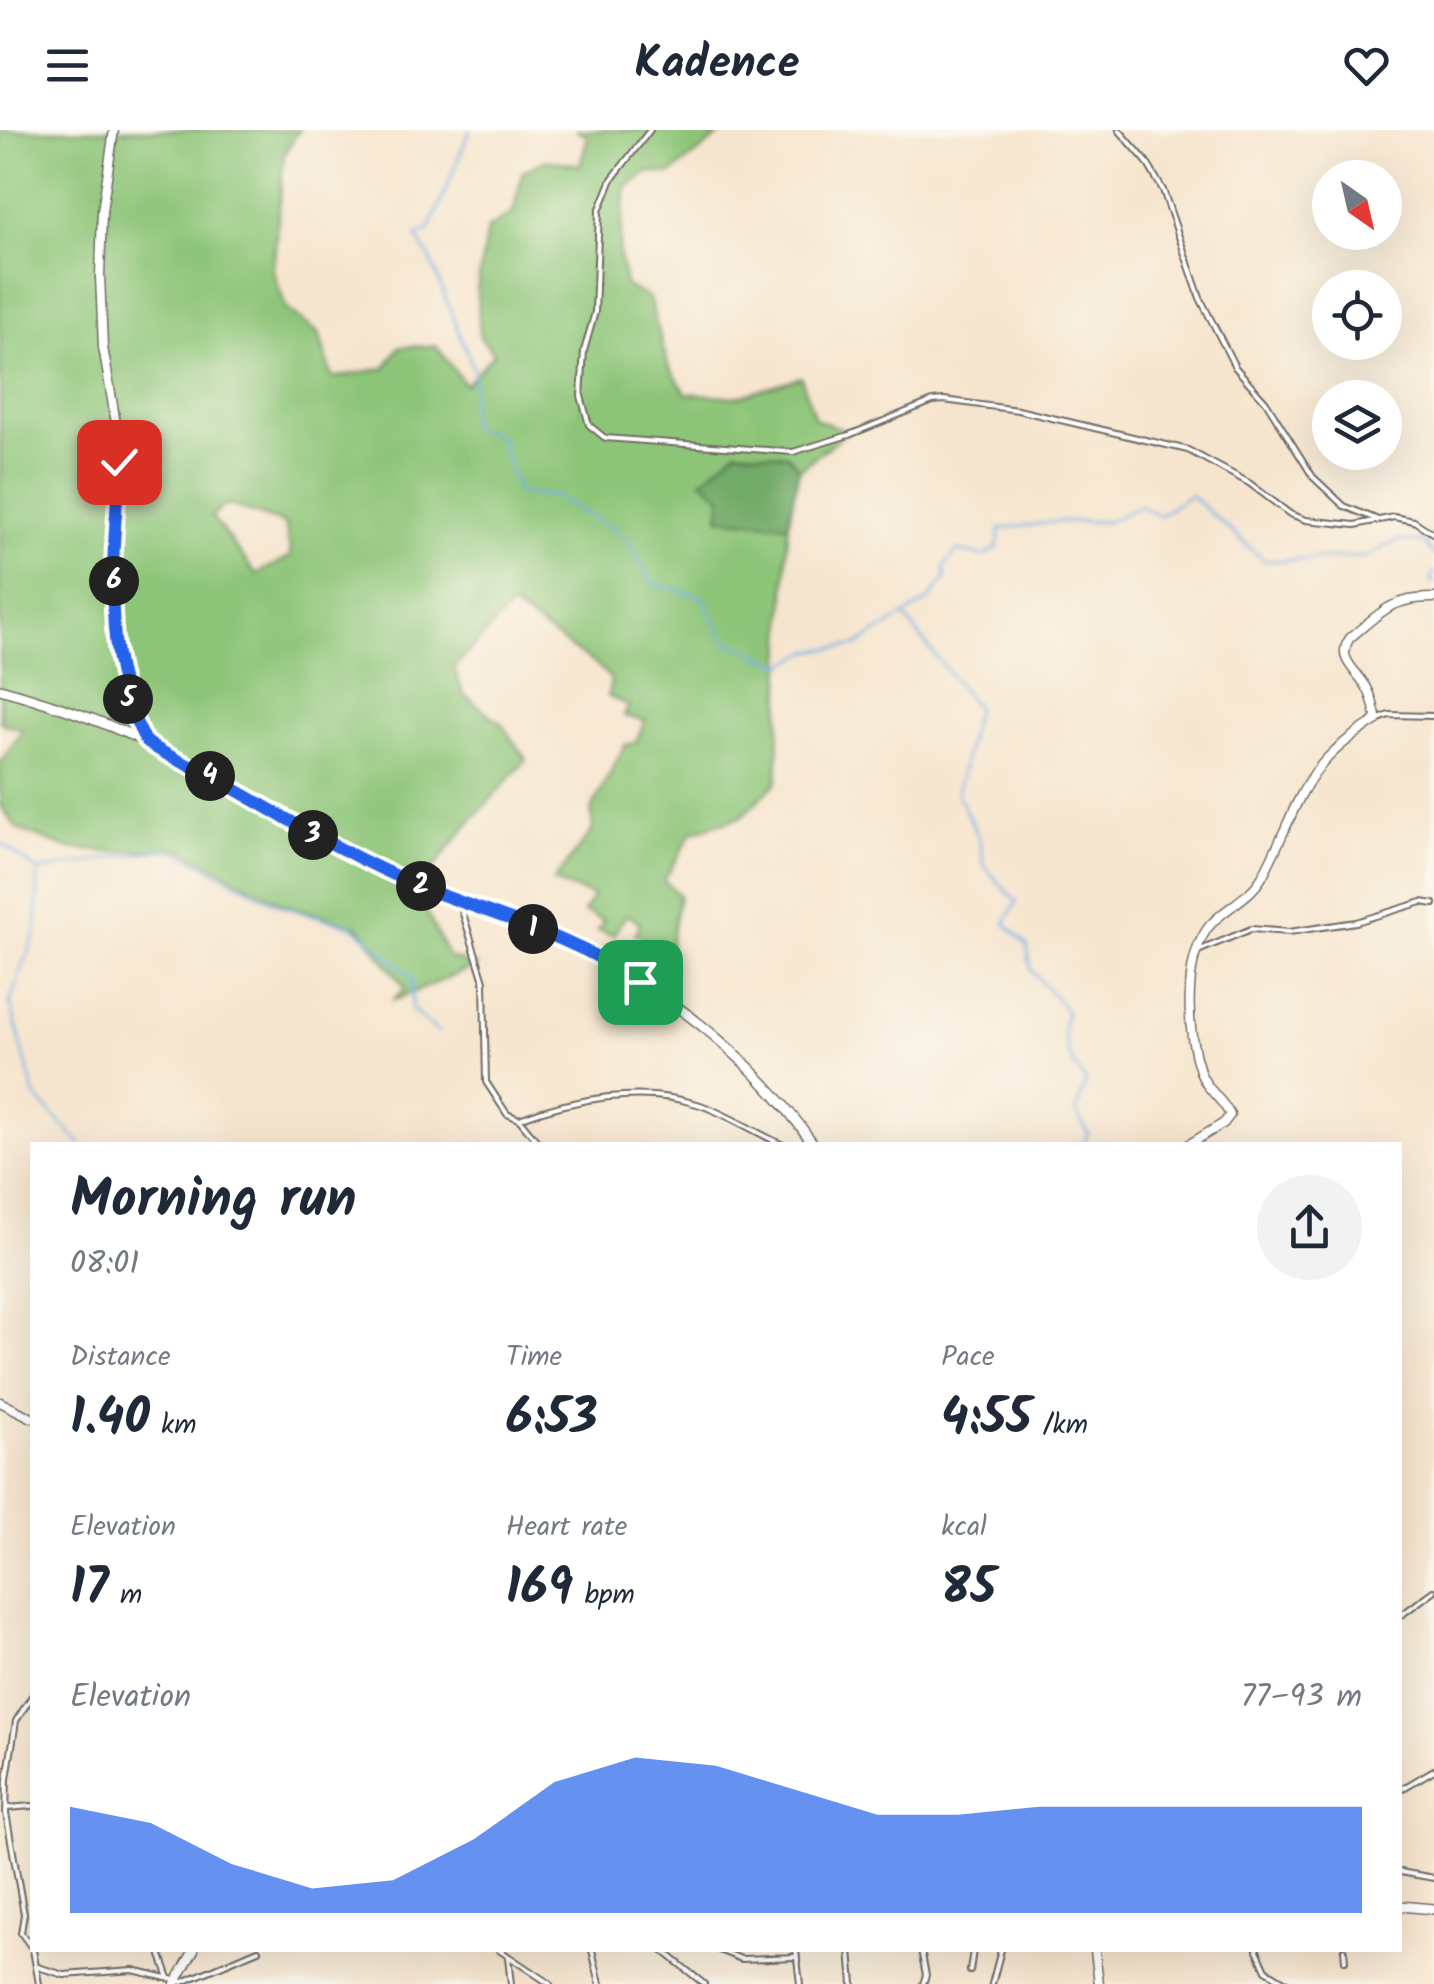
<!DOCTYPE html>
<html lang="en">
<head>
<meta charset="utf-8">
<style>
	body { margin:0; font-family:Kalam,sans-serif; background:#f2f2f3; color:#1f2937; height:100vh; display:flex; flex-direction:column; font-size:38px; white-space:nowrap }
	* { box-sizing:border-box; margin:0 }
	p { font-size:32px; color:#747a83 }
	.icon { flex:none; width:55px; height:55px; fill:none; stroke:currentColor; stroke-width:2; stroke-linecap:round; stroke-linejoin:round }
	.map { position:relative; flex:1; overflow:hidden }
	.drawer { position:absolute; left:30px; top:1012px; width:1372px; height:810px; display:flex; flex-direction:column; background:#fff; border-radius:0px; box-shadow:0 10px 40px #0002 }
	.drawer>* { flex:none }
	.needle { width:65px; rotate:146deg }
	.fabs { position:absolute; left:1312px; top:30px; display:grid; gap:20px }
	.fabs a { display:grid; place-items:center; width:90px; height:90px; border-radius:50%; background:#fff; box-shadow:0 10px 40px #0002; font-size:50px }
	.pin { position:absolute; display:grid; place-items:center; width:85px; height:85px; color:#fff; margin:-42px; border-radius:20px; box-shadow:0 5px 15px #0006 }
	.km { position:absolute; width:50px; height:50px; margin:-25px; border-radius:50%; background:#222; color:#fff; font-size:28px; line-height:50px; text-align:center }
	.round { display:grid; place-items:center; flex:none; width:105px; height:105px; border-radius:52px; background:#f2f2f3 }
	.headline { display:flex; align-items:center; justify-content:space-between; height:170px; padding:0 40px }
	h1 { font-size:55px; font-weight:700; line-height:75px }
	.metrics { display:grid; grid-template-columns:repeat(3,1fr); gap:15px; height:170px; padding:10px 40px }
	.metrics div { display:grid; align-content:center }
	.metrics b { font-size:50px; font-weight:700 }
	.metrics small { font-size:28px; font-weight:400 }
	.metrics p { font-size:28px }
	.chart { height:280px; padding:20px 40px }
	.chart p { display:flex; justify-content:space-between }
	.chart svg { width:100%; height:180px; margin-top:10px; fill:#2563eb; opacity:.7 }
	header { display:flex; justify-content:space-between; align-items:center; height:130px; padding:0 40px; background:#fff; font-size:45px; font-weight:700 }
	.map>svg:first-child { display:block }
</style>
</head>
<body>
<header><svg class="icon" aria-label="menu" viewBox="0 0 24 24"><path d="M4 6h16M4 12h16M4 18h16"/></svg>Kadence<svg class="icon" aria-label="heart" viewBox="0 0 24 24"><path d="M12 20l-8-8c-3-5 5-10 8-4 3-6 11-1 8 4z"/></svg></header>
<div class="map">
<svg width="1434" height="1854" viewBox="0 0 1434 1854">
	<rect width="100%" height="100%" fill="#fbf7ec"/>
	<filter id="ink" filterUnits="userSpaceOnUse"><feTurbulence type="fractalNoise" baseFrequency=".01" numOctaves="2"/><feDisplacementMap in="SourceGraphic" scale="20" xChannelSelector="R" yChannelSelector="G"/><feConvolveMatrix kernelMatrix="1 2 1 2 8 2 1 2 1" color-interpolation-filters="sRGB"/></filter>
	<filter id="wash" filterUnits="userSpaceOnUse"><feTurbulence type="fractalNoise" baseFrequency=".0048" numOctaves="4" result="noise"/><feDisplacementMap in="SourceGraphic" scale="40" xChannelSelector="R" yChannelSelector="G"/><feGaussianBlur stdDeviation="2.25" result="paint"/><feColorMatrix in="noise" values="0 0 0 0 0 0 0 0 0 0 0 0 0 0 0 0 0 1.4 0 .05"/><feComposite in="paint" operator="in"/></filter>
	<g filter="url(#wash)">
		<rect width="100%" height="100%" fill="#f6e5ce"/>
		<path fill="#8dc578" stroke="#5c7852" stroke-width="2.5" fill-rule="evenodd" d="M 0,0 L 299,0 L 284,24 L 273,140 L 286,179 L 319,203 L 332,248 L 385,238 L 399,217 L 436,216 L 465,255 L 494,223 L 480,207 L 477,160 L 487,99 L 513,83 L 523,41 L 547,30 L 580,35 L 588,6 L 575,0 L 726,0 L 671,44 L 650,42 L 626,57 L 619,121 L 625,155 L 649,168 L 668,235 L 686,263 L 736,267 L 801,247 L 815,289 L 848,301 L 799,339 L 788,325 L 722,367 L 719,388 L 788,395 L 777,652 L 741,687 L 692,702 L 664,751 L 679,765 L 669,821 L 635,804 L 640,792 L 626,785 L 613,805 L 598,800 L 604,791 L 584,782 L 593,766 L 553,752 L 593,700 L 591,680 L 625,615 L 636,613 L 645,590 L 624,586 L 629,576 L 608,566 L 611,549 L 599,537 L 511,476 L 454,537 L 463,564 L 501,593 L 526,630 L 468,694 L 416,760 L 448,827 L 477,836 L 392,871 L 405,858 L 359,797 L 283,774 L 181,719 L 109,722 L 67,718 L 17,699 L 0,675 L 0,633 L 23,600 L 0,592 ZM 227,374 L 285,394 L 291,426 L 256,444 L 211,386 Z"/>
		<path fill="#72aa68" stroke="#4e6a4a" stroke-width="2.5" d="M 737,320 L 788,325 L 799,339 L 788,395 L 719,388 L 722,367 L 702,350 Z"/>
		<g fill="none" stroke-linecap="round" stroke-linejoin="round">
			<g stroke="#73afe5" stroke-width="2.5">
				<path d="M 470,0 L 429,101 L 416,106 L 430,128 L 474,241 L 470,297 L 499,306 L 518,363 L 555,366 L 627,408 L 652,453 L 703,467 L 725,511 L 783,535 L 810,521 L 857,515 L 928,471 L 946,447 L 944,437 L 957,421 L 985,426 L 997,418 L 1000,399 L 1063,391 L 1107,392 L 1140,376 L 1159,386 L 1190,365 L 1265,431 L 1366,427 L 1398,410 L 1424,413 L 1434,425"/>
				<path d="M 1434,442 L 1431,451 L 1434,453"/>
				<path d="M 905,487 L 976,578 L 957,664 L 979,708 L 985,737 L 1017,772 L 1005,793 L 1027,815 L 1031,840 L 1067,881 C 1058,903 1070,935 1086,951 L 1076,982 L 1088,1003 L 1084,1015"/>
				<path d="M 0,712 L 38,741 L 166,719 L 177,721 L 280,776 L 353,796 L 412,847 L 412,880 L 438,902"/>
				<path d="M 38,743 L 36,802 L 10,872 L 35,966 L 82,1015"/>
			</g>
		</g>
	</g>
	<g filter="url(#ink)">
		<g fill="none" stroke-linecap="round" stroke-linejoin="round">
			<defs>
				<g id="street">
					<path d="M 650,0 L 612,49 L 599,81 L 595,182 L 584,221 L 581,266 L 589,295 L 605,308 L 793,322 L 849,305 L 933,271 L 944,270 L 1018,280 L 1188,320 L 1249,353 L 1290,384 L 1306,390 L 1355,395 L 1394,387 L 1414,391 L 1434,404"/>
					<path d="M 1119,0 L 1146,31 L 1163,60 L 1200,168 L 1235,237 L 1266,272 L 1313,347 L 1344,376 L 1376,389"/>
					<path d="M 1377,590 L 1389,585 L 1434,586"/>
					<path d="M 459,771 L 484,851 L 486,952 L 507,984 L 519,989 L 540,1015"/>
					<path d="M 1198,821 L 1251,799 L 1289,802 L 1356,792 L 1422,772 L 1434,774"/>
					<path d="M 519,989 C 572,969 641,956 697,974 C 726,983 754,1002 783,1015"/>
					<path d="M 1400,1486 L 1434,1461"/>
					<path d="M 32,1566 L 16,1591 L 7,1649 L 6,1683 L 24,1784 L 21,1803 L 32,1818"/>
					<path d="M 1400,1660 L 1434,1640"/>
					<path d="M 7,1678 L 32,1676"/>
					<path d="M 1400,1742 L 1434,1748"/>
					<path d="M 33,1820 L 39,1854"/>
					<path d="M 159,1820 L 169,1848"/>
					<path d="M 499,1820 L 550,1854"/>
					<path d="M 592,1820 L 600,1854"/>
					<path d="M 662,1820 L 704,1854"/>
					<path d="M 719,1820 L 741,1829 L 796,1827"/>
					<path d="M 796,1820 L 800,1854"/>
					<path d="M 850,1820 L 853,1854"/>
					<path d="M 921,1820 L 926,1845 L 923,1854"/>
					<path d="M 1257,1820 L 1266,1840 L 1289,1854"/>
					<path d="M 1344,1820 L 1345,1831"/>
					<path d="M 508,1828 L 511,1854"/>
					<path d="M 38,1837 L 64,1845 L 133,1840 L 183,1852 L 258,1820"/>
					<path d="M 970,1841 L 973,1820"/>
					<path d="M 992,1854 L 1001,1820"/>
				</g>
				<g id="secondary">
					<path d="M 114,0 L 102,81 L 100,146 L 103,217 L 119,311 L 112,510 L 123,557 L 146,613"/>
					<path d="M 1188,1015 L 1224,993 L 1230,985 C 1223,969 1205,959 1200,941 C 1187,903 1183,834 1207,799 C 1221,779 1249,770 1262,747 C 1301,674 1298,637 1377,590 C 1374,579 1373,568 1367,558 C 1357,540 1335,529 1350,508 C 1380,483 1392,467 1434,468"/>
					<path d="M 0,1272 L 32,1288"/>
					<path d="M 1095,1820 L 1099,1854"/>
					<path d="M 175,1854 L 194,1820"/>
				</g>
				<g id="primary">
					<path d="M 0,559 C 58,575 117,596 170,624 C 230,655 287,694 348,724 C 416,757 490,777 558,808 C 660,855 750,923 814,1015"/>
					<path d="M 1400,1776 L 1434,1779"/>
				</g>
			</defs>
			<use href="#street" stroke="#726c64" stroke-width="8"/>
			<use href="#secondary" stroke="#726c64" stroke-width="11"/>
			<use href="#primary" stroke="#726c64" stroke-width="12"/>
			<use href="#street" stroke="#fff" stroke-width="4"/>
			<use href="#secondary" stroke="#fff" stroke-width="8"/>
			<use href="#primary" stroke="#fff" stroke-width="9"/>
		</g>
	</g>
	<g fill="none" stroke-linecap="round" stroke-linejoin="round" filter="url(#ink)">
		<defs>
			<path id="route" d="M 119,332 C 115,425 98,522 144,608 C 149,618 195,638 209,645 C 280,684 348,727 424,758 C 497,787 575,807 640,852"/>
		</defs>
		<use href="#route" stroke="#fff" stroke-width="20"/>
		<use href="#route" stroke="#2563eb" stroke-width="12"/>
	</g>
</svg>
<div class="fabs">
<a><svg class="needle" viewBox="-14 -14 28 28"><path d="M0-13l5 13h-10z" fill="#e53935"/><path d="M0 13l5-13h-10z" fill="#747a83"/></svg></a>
<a><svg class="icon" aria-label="locate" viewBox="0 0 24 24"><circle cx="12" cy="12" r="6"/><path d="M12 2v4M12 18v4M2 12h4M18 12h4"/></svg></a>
<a><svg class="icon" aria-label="layers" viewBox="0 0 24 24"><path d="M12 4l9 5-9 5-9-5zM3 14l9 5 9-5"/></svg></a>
</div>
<div class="pin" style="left:640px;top:852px;background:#1e9e55"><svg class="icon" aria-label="arrive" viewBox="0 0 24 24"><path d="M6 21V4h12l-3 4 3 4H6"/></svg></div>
<div class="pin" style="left:119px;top:332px;background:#d93025"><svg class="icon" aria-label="check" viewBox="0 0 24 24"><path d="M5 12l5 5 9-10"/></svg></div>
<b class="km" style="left:533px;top:799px">1</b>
<b class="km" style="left:421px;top:756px">2</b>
<b class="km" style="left:313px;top:705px">3</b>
<b class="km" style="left:210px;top:646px">4</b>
<b class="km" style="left:128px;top:569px">5</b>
<b class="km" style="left:114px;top:451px">6</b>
<section class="drawer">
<div class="headline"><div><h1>Morning run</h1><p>08:01</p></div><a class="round"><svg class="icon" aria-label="share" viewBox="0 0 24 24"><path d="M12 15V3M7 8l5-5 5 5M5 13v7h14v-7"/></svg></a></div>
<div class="metrics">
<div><p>Distance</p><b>1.40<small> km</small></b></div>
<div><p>Time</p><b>6:53</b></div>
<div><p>Pace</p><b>4:55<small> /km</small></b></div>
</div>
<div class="metrics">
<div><p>Elevation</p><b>17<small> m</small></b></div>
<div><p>Heart rate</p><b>169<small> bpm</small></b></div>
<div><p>kcal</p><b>85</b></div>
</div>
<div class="chart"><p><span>Elevation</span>77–93 m</p>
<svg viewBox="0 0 160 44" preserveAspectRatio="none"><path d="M0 44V18L10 22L20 32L30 38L40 36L50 26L60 12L70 6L80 8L90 14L100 20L110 20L120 18L130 18L140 18L150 18L160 18V44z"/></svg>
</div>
</section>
</div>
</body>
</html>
